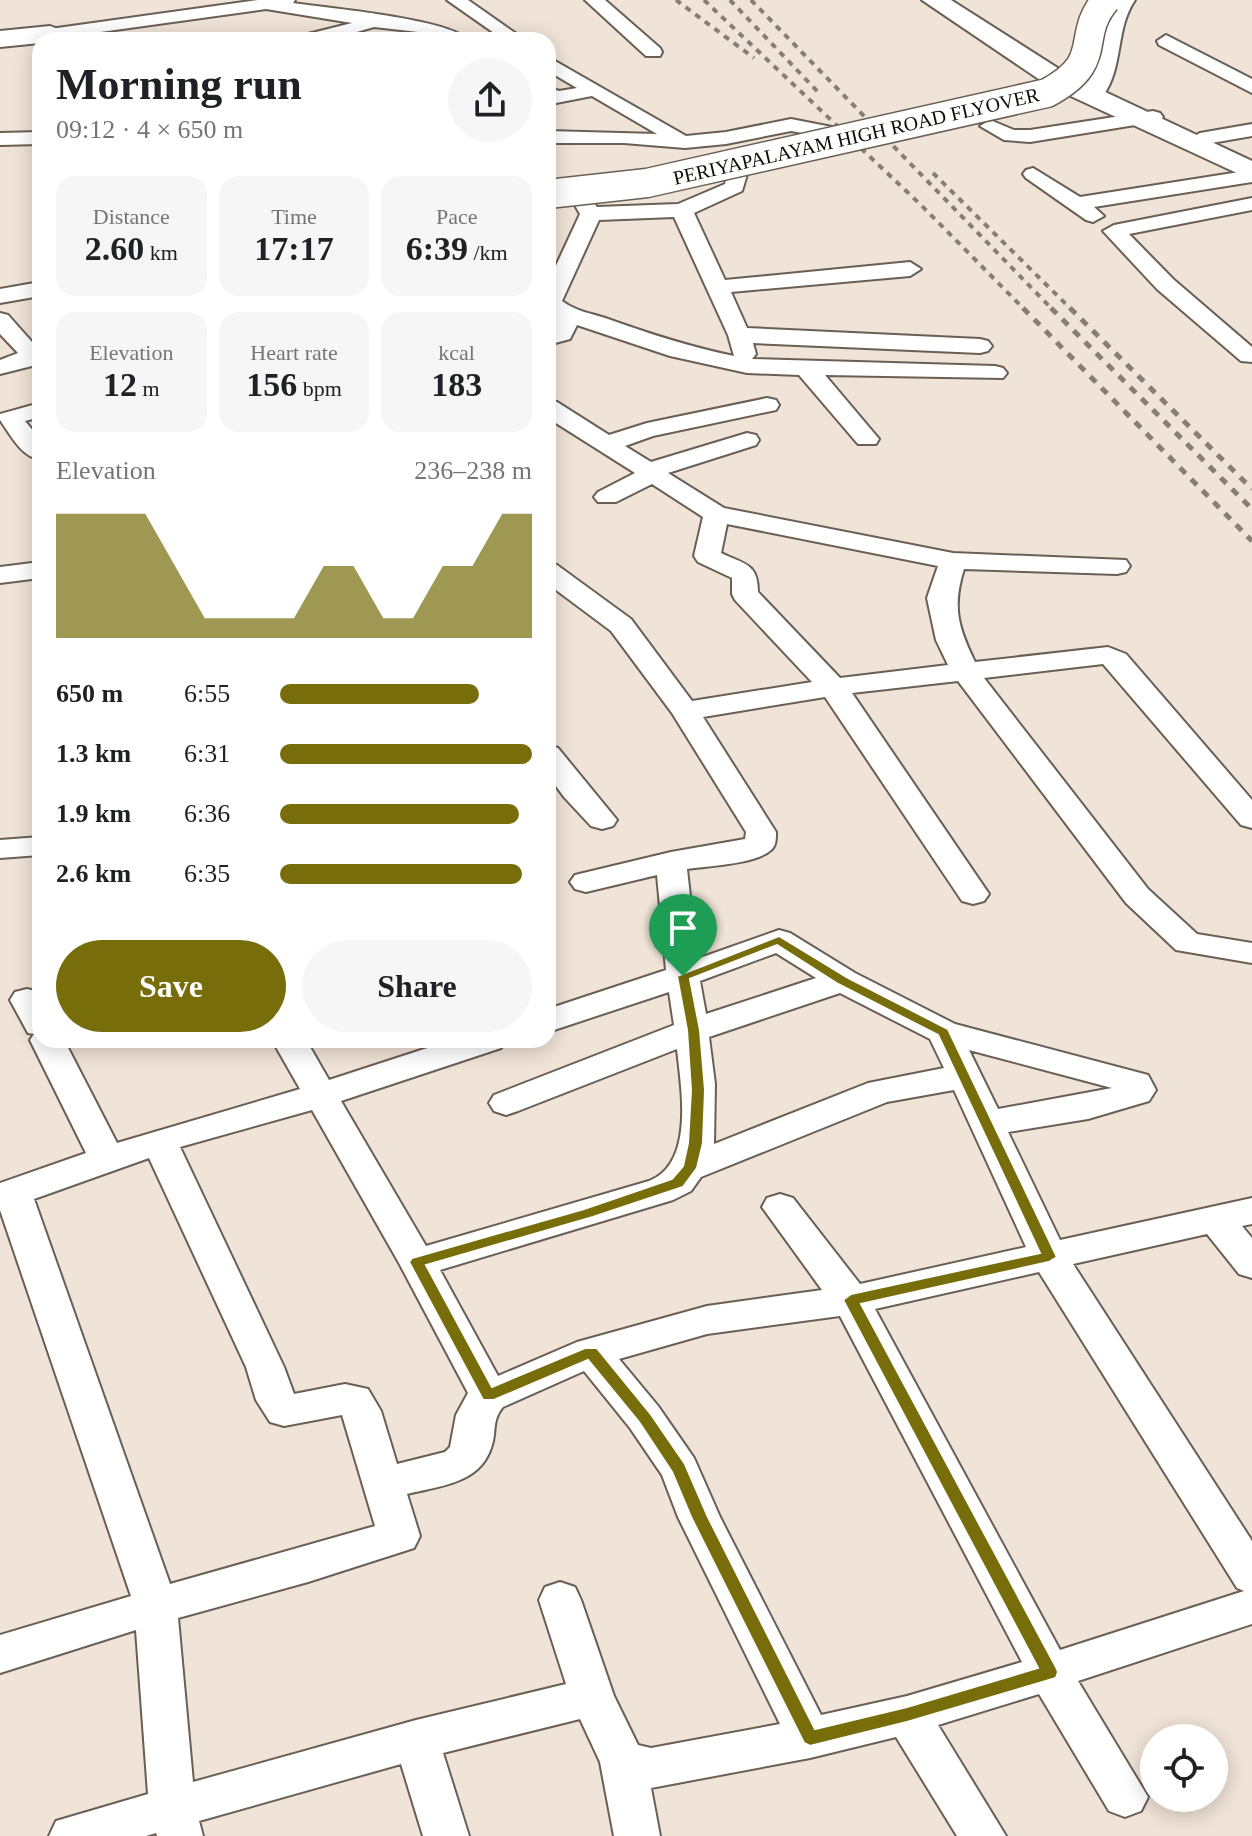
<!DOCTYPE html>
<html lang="en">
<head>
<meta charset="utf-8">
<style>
	body { margin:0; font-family:Georgia,serif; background:#f6f6f6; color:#202124; height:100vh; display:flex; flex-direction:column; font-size:30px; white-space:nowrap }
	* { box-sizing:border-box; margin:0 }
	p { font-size:26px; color:#757577 }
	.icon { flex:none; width:44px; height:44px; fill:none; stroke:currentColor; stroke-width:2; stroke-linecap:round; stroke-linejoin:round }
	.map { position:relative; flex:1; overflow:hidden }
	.drawer { position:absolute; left:32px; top:32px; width:524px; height:1016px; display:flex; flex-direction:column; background:#fff; border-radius:24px; box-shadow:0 4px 20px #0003 }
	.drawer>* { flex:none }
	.tools { position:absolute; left:1140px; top:1724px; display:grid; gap:16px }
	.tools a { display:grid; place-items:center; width:88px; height:88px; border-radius:50%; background:#fff; box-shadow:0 4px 20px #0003; font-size:40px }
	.pin { position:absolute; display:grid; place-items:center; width:68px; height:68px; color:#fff; margin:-82px -34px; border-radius:50% 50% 50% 0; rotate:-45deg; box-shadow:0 0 8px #0007 }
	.pin .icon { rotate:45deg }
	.round { display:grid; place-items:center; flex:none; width:84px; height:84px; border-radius:42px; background:#f6f6f6 }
	.overview { display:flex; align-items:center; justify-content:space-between; height:136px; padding:0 24px }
	h1 { font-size:44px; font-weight:800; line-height:60px }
	.metrics { display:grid; grid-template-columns:repeat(3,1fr); gap:12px; height:136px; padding:8px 24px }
	.metrics div { display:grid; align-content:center; border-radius:20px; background:#f6f6f6; text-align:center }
	.metrics b { font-size:34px; font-weight:800 }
	.metrics small { font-size:22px; font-weight:400 }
	.metrics p { font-size:22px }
	.chart { height:224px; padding:16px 24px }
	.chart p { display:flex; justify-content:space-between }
	.chart svg { width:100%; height:144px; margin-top:8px; fill:#776d0a; opacity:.7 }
	.action { display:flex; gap:16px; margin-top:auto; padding:16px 24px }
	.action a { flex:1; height:92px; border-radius:48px; background:#776d0a; color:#fff; font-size:32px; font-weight:800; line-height:92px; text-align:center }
	.action a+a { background:#f6f6f6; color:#202124 }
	ul { padding:0 24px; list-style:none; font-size:26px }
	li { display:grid; grid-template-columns:128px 96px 1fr; align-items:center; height:60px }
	li i { height:20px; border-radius:10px; background:#776d0a }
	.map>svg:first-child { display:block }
</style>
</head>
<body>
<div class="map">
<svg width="1252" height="1836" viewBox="0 0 1252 1836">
	<rect width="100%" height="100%" fill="#f0e3d7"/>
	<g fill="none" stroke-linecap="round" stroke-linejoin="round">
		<defs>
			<g id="street">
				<path d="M 258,0 L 295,0 L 293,3 C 327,8 450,19 468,40 L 445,40 L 427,33 L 374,27 L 329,40 L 298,40 L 300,36 L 352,23 L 266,9 L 50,39 L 41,34 L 50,29 Z"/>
				<path d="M 447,0 L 468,0 L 525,40 L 504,40 Z"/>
				<path d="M 585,0 L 605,0 L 660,48 L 662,52 L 660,56 L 646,56 Z"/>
				<path d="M 1166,35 L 1252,79 L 1252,93 L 1159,45 L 1157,41 Z"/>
				<path d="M 548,57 L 686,136 L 726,132 L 791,119 L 832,127 L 835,131 L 825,137 L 791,131 L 726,144 L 685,148 L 624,143 L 548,143 L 548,131 L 657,134 L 592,96 L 556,103 L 548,100 L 548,87 L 559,91 L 577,88 L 548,71 Z"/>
				<path d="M 1153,111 L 1160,113 L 1163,117 L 1160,121 L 1030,142 L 1004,140 L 980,126 L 990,120 L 1014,130 L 1030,130 Z"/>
				<path d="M 1252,124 L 1252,136 L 1200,145 L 1190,139 L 1200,133 Z"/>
				<path d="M 40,132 L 40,144 L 0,145 L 0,133 Z"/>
				<path d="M 738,165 L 748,171 L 742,191 L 694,213 L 725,280 L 910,262 L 921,269 L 910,276 L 731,292 L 747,328 L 980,339 L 988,341 L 992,346 L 988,351 L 980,353 L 753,343 L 756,354 L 752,359 L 995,366 L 1003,368 L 1007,373 L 1003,378 L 825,375 L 879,439 L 876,444 L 858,444 L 799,375 L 747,373 L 670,356 L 577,325 L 570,339 L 548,345 L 548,331 L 552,330 L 556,318 L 548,312 L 548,283 L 580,214 L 572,200 L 575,196 L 589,196 L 597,207 L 678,204 L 725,184 L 728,171 ZM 674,217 L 728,335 L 734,356 C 690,347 650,334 608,319 C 591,313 577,312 562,301 L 599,220 Z"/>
				<path d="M 1033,168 L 1080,197 L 1252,170 L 1252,182 L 1094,207 L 1104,216 L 1093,222 L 1086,220 L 1026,178 L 1023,174 L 1026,170 Z"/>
				<path d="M 1252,198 L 1252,210 L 1129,234 L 1173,279 L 1252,347 L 1252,362 L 1241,361 L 1157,289 L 1103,231 L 1114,225 Z"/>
				<path d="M 40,282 L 40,296 L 0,303 L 0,289 Z"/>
				<path d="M 0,313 L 8,315 L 40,351 L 32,366 L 0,374 L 0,360 L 18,353 L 0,334 Z"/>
				<path d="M 767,398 L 776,400 L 779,405 L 776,410 L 653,436 L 625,446 L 651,462 L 747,433 L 756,435 L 759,440 L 756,445 L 668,473 L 724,508 L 953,553 L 1126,560 L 1130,566 L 1126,572 L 1117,574 L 964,569 C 952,607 958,627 975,662 L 1108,647 L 1126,654 L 1252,800 L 1252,828 L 1241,825 L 1103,664 L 984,678 L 1148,889 L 1197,934 L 1252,943 L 1252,963 L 1176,950 L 1126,903 L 958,681 L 852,693 L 989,894 L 984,901 L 973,904 L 962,901 L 825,697 L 703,717 L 776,832 C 776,839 776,846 771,850 C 756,864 708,866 687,869 L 697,959 L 779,930 L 790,933 L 855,973 L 955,1024 L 1148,1075 L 1156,1090 L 1149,1101 L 1088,1119 L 1008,1132 L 1060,1240 L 1252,1198 L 1252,1224 L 1242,1226 L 1252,1238 L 1252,1278 L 1239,1274 L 1207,1234 L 1073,1264 L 1252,1541 L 1252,1624 L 1078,1681 L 1148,1797 L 1141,1811 L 1125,1817 L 1109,1811 L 1039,1694 L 938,1725 L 1006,1836 L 957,1836 L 896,1737 L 810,1758 L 651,1788 L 660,1836 L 614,1836 L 600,1762 L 580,1719 L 443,1753 L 469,1836 L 423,1836 L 401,1764 L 199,1821 L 203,1836 L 157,1836 L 156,1833 L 146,1836 L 49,1836 L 56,1821 L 148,1794 L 136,1630 L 0,1673 L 0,1635 L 131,1596 L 0,1210 L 0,1183 L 86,1153 L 30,1040 L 34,1034 L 28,1033 L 10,1000 L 15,992 L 27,989 L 39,992 L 40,1040 L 64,1040 L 117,1143 L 300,1089 L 272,1040 L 306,1040 L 329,1080 L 452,1040 L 506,1040 L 501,1048 L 341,1101 L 426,1246 L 649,1181 C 695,1163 681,1088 677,1049 L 518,1111 L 506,1115 L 494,1111 L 489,1103 L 494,1095 L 674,1025 L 669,992 L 548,1032 L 548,1009 L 666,970 L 657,875 L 586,892 L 575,889 L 570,882 L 575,875 L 671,852 L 745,839 L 746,832 L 672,713 L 611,631 L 548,584 L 548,563 L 557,565 L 631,619 L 692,701 L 812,682 L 735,600 L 732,594 L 732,578 L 698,562 L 694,556 L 703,517 L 652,484 L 616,502 L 598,502 L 594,497 L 598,492 L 635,473 L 548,418 L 548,400 L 557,402 L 609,435 L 647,423 ZM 727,524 L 938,566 L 927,598 L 936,640 L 948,665 L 840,678 L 758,592 C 758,563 744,564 721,553 ZM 776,953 L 816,978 L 706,1014 L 700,981 ZM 840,993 L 930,1039 L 944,1068 L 868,1083 L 714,1144 L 715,1084 L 709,1037 ZM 969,1050 L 1112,1088 L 998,1109 ZM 954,1090 L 1026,1247 L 860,1284 L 793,1198 L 780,1194 L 767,1198 L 762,1207 L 822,1290 L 707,1306 L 577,1342 L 498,1376 L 440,1270 L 673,1200 L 691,1191 L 701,1177 L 887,1102 ZM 312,1110 L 399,1263 L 468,1393 L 456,1415 L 450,1447 L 445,1452 L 397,1464 L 381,1411 L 368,1389 L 345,1384 L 294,1394 L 284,1367 L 180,1147 ZM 149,1158 L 246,1367 L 256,1400 L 270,1422 L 284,1426 L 342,1415 L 375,1526 L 170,1584 L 34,1199 ZM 1039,1272 L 1237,1588 L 1244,1591 L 1060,1650 L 875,1309 ZM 840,1316 L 1022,1662 L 907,1696 L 821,1715 L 720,1517 L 694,1458 L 658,1406 L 619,1359 L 707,1334 ZM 584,1371 L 630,1428 L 662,1475 L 678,1517 L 780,1724 L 651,1748 L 638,1745 L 614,1696 L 581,1600 L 575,1587 L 560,1582 L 545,1587 L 539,1600 L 566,1684 L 416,1720 L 193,1782 L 178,1618 L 308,1582 L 414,1548 L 420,1536 L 407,1494 C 439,1486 479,1484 491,1448 C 497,1433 491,1421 503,1407 Z"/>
				<path d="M 40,403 L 40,417 L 25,421 L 40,439 L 40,459 C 22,458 10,434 0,420 L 0,414 Z"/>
				<path d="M 40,562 L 40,578 L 0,583 L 0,567 Z"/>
				<path d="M 548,745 L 558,748 L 617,820 L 613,826 L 602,829 L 591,826 L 564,797 L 548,775 Z"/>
				<path d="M 40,837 L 40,855 L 0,858 L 0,840 Z"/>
			</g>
			<path id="secondary" d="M 1111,0 L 1135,0 C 1115,29 1124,66 1103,96 L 1085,96 L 1081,90 C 1097,62 1091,27 1111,0 Z"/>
			<path id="primary" d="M 50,26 L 74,35 L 78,40 L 40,40 L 40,43 L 0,47 L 0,31 Z"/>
			<path id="highway" d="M 922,0 L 951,0 L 1067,74 L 1252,161 L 1252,180 L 1049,86 Z"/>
		</defs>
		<use href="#street" stroke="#6a5f55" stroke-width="4"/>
		<use href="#secondary" stroke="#6a5f55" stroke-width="4"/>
		<use href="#primary" stroke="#6a5f55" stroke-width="4"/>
		<use href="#highway" stroke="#6a5f55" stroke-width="4"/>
		<use href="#street" fill="#fff" fill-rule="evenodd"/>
		<use href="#secondary" fill="#fff" fill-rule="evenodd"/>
		<use href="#primary" fill="#fff" fill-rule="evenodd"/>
		<use href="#highway" fill="#fff" fill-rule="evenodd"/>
		<g stroke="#877e76" stroke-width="4" stroke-dasharray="6 6" stroke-linecap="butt">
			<path d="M 676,0 L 754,58"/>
			<path d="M 704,0 L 921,205 L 1025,310"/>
			<path d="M 730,0 L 818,92"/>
			<path d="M 751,0 L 1053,310"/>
			<path d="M 933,173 L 1072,310"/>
		</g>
		<g stroke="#877e76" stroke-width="5" stroke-dasharray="8 8" stroke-linecap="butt">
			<path d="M 1023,308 L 1252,541"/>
			<path d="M 1051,308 L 1252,509"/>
			<path d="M 1070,308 L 1252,489"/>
		</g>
		<defs>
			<path id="primary-bridge" d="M 548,194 L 647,183 L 1047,93 C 1107,61 1074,38 1106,0"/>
		</defs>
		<use href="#primary-bridge" stroke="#6a5f55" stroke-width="31" stroke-linecap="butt"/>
		<use href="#primary-bridge" stroke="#fff" stroke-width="28"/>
	</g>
	<path fill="#776d0a" stroke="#fff" stroke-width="2" fill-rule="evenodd" d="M 779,936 L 848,978 L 948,1029 L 1057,1257 L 1049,1262 L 861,1304 L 1056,1667 L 1058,1672 L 1056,1678 L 907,1722 L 810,1746 L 804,1743 L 691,1517 L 672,1472 L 639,1422 L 588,1360 L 494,1400 L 483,1400 L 409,1262 L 412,1258 L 584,1209 L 672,1179 L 683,1166 L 688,1143 L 691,1090 L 687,1030 L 677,976 ZM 777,945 L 838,984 L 938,1035 L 1040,1253 L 851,1294 L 843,1300 L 1038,1668 L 907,1707 L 815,1729 L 708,1517 L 685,1464 L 650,1413 L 597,1348 L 585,1348 L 492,1387 L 426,1265 L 593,1217 L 683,1187 L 697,1168 L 703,1143 L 705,1090 L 700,1030 L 690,979 Z"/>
	<g text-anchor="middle" stroke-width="7" stroke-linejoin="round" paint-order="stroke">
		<g font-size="20" fill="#100c08" stroke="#fff">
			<text transform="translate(856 136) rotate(-13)" y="7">PERIYAPALAYAM HIGH ROAD FLYOVER</text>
		</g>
	</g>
</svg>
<div class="tools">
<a><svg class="icon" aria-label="locate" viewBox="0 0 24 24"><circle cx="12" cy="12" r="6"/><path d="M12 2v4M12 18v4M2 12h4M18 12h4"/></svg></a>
</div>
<div class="pin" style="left:683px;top:976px;background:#1e9e55"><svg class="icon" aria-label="arrive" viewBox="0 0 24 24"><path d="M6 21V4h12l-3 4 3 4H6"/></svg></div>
<section class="drawer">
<div class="overview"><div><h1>Morning run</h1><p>09:12 · 4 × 650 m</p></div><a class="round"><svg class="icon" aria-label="share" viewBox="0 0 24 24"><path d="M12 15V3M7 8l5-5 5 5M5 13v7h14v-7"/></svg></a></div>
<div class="metrics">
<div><p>Distance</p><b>2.60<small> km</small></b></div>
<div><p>Time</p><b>17:17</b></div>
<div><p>Pace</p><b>6:39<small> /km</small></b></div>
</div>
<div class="metrics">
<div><p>Elevation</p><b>12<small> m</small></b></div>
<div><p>Heart rate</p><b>156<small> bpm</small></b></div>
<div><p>kcal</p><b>183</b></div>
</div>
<div class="chart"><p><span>Elevation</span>236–238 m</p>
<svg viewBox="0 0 160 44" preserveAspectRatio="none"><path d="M0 44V6L10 6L20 6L30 6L40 22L50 38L60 38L70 38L80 38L90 22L100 22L110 38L120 38L130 22L140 22L150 6L160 6V44z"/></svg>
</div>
<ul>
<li><b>650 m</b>6:55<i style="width:79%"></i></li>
<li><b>1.3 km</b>6:31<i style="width:100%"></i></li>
<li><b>1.9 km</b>6:36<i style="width:95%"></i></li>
<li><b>2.6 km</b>6:35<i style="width:96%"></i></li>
</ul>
<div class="action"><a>Save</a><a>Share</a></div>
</section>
</div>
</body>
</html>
